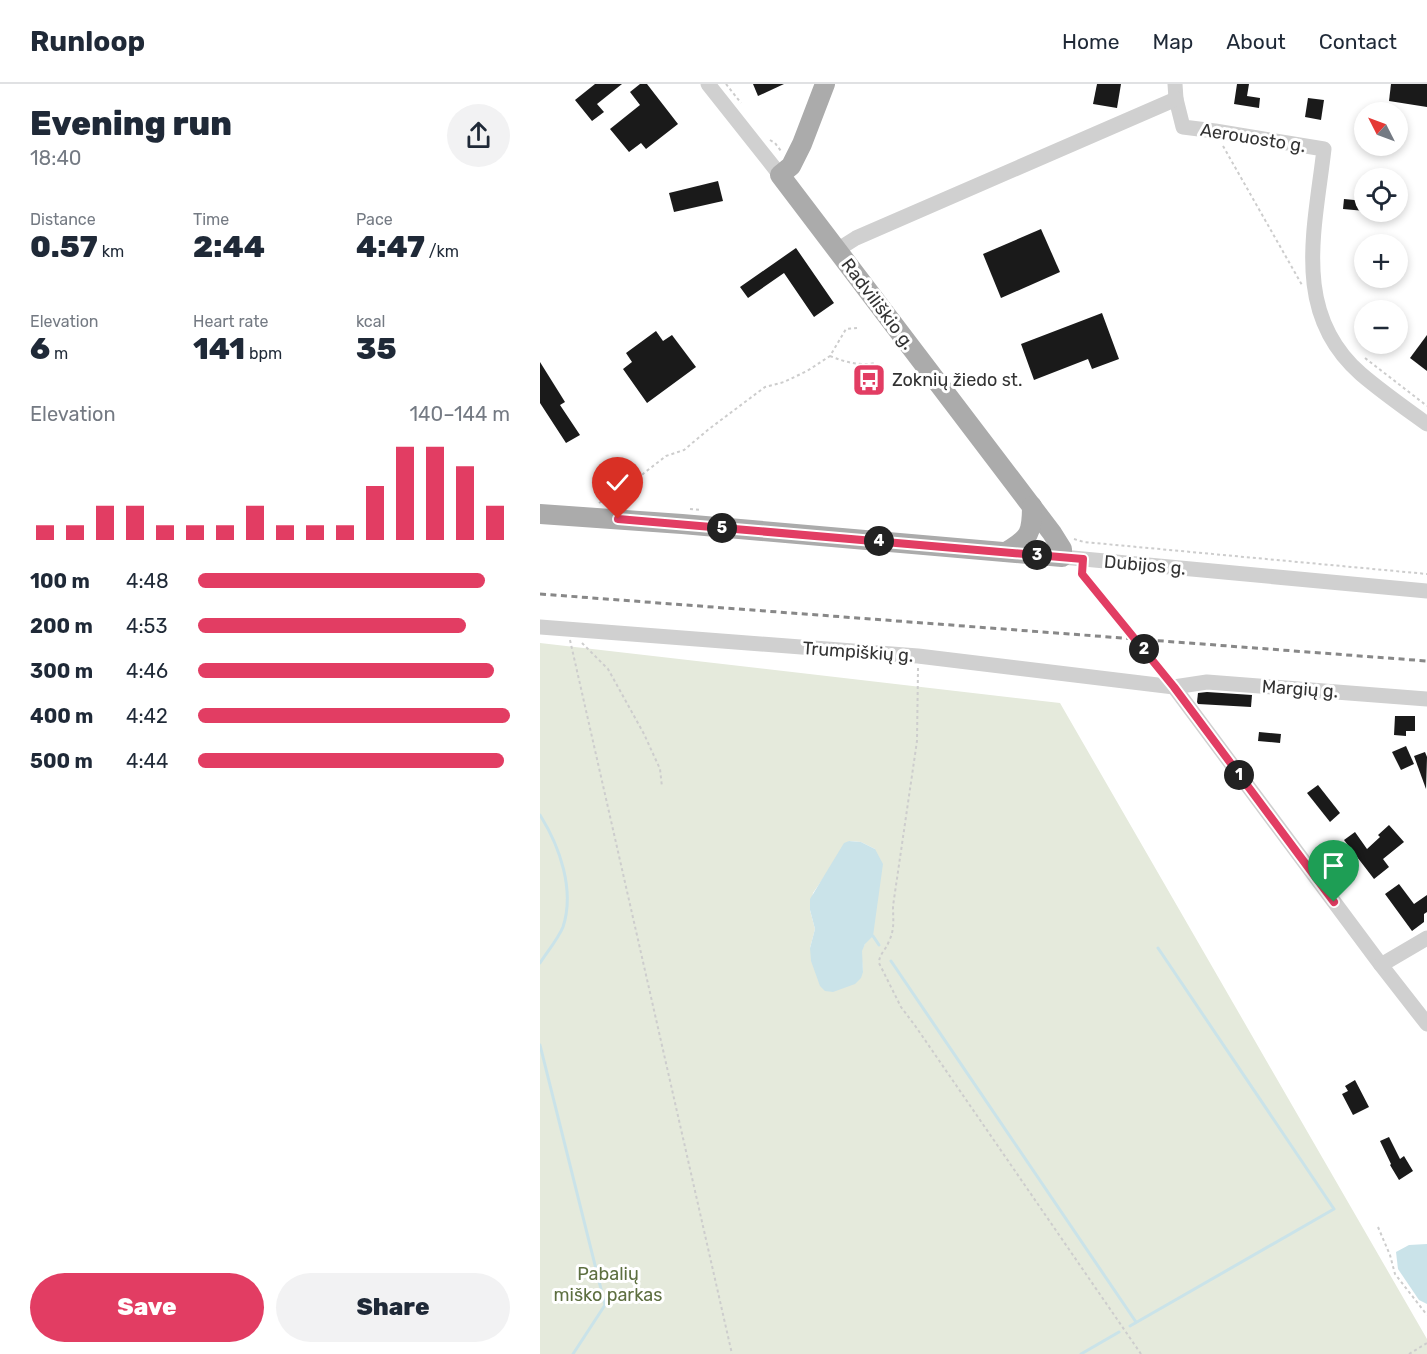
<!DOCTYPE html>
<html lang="en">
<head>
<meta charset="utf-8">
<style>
	body { margin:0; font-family:Rubik,sans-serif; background:#f2f2f3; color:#1f2937; height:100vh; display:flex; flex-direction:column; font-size:22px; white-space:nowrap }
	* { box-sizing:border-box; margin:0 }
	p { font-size:20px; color:#747a83 }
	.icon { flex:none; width:33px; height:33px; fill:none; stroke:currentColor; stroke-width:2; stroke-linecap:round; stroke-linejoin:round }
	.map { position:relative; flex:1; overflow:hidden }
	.drawer { display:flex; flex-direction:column; background:#fff; width:540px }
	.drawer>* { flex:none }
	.needle { width:39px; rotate:312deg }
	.tools { position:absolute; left:814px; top:18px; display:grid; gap:12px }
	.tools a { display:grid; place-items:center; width:54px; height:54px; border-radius:50%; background:#fff; box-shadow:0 3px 9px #0003; font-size:30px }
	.pin { position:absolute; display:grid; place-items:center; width:51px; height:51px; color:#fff; margin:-62px -26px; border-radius:50% 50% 50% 0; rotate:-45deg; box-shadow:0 0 6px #0007 }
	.pin .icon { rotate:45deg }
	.km { position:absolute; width:30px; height:30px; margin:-15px; border-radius:50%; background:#222; color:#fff; font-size:16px; line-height:30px; text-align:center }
	.round { display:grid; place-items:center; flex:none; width:63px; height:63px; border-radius:32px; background:#f2f2f3 }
	.overview { display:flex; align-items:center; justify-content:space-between; height:102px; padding:0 30px }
	h1 { font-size:33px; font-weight:800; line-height:45px }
	.metrics { display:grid; grid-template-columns:repeat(3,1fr); gap:9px; height:102px; padding:6px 30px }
	.metrics div { display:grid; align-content:center }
	.metrics b { font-size:30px; font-weight:800 }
	.metrics small { font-size:16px; font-weight:400 }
	.metrics p { font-size:16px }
	.chart { height:168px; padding:12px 30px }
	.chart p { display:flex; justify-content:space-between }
	.chart svg { width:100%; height:108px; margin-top:6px; stroke:#e23d63; stroke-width:6 }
	.action { display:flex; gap:12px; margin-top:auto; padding:12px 30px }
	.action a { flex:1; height:69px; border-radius:36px; background:#e23d63; color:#fff; font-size:24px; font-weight:800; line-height:69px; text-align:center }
	.action a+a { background:#f2f2f3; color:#1f2937 }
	ul { padding:0 30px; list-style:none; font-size:20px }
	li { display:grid; grid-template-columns:96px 72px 1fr; align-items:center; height:45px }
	li i { height:15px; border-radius:8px; background:#e23d63 }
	header { display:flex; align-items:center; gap:36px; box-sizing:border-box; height:84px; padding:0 30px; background:#fff; border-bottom:2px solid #e0e1e3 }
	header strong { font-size:28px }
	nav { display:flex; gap:33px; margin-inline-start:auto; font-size:21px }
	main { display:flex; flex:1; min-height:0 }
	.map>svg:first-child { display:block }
</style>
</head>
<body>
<header>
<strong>Runloop</strong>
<nav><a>Home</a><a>Map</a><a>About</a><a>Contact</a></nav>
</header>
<main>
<section class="drawer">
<div class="overview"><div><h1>Evening run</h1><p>18:40</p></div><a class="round"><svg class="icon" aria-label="share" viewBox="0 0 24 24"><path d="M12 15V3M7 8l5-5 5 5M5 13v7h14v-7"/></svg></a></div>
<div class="metrics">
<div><p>Distance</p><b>0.57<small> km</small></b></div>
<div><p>Time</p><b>2:44</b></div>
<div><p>Pace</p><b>4:47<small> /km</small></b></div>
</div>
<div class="metrics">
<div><p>Elevation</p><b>6<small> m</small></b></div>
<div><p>Heart rate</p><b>141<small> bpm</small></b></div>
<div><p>kcal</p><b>35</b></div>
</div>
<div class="chart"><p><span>Elevation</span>140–144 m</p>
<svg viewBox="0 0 160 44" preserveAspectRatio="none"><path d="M5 44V38M15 44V38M25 44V30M35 44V30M45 44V38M55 44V38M65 44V38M75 44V30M85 44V38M95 44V38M105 44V38M115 44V22M125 44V6M135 44V6M145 44V14M155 44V30"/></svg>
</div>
<ul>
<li><b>100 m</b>4:48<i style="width:92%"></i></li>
<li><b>200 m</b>4:53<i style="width:86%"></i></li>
<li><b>300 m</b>4:46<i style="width:95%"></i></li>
<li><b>400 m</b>4:42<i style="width:100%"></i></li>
<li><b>500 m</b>4:44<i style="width:98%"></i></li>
</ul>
<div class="action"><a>Save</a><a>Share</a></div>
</section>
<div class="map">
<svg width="887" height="1270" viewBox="0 0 887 1270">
	<rect width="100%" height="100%" fill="#fff"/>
	<path fill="#e5eadc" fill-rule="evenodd" d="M 0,559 L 520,619 L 887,1255 L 887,1270 L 0,1270 ZM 309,757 L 321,758 L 335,765 L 325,860 L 321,867 L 323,888 L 270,864 L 275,845 L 270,826 L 273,809 Z"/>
	<g fill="#cae3e9">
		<path d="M 309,757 L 321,758 L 335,765 L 343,780 L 333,852 L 325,860 L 322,867 L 323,888 L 321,894 L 315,900 L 293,908 L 285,907 L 280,902 L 271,877 L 270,864 L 275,845 L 270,826 L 270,815 L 304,759 Z"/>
		<path d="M 887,1160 L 887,1220 L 879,1216 L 858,1185 L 856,1168 L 869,1161 Z"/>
	</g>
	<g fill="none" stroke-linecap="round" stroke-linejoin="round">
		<g stroke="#cae3e9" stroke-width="3">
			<path d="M 0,731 C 20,763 35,806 23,843 C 18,855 7,868 0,879"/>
			<path d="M 333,852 L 339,861"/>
			<path d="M 351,877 L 596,1238"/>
			<path d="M 0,961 L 65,1221 L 33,1270"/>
			<path d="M 590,1242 L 794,1125 L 618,864"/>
			<path d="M 541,1270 L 579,1248"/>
		</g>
	</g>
	<g fill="#1a1a1a">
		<path d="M 55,0 L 82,0 L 57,20 L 64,28 L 52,37 L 35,16 Z"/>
		<path d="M 100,0 L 107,0 L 138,40 L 106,65 L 101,59 L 89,68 L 70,45 L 100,21 L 90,8 Z"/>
		<path d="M 213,0 L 244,0 L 218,12 Z"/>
		<path d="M 557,0 L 581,0 L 577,24 L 553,20 Z"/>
		<path d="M 697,0 L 709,0 L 707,12 L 720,14 L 719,24 L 694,20 Z"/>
		<path d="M 851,0 L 887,0 L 887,23 L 849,17 Z"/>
		<path d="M 768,14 L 784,16 L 781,36 L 765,33 Z"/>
		<path d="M 178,97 L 183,117 L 134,128 L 129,109 Z"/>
		<path d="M 804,115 L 825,117 L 825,127 L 803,125 Z"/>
		<path d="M 501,145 L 520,188 L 461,214 L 443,170 Z"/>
		<path d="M 256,164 L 294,219 L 274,233 L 244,189 L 208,214 L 200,203 Z"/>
		<path d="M 562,229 L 579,275 L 552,285 L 548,275 L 494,296 L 481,260 Z"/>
		<path d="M 116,247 L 123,257 L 132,251 L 156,283 L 107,319 L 83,285 L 92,278 L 86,269 Z"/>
		<path d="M 887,251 L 887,287 L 870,274 Z"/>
		<path d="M 0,278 L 25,318 L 20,321 L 40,351 L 26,359 L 0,319 Z"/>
		<path d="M 667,608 L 712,611 L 711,623 L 658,620 L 657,618 L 658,609 Z"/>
		<path d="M 855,632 L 875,632 L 875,647 L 866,647 L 866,652 L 854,651 Z"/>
		<path d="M 719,648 L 741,650 L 740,659 L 718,657 Z"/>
		<path d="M 866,662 L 874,680 L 861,686 L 852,668 Z"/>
		<path d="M 885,668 L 887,673 L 886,705 L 874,672 Z"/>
		<path d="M 778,701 L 800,729 L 790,738 L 767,709 Z"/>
		<path d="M 849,741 L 864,758 L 843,775 L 849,783 L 834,795 L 804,756 L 815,748 L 827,765 L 840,753 L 838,751 Z"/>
		<path d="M 859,800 L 874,820 L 887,811 L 887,828 L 884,830 L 884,838 L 872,847 L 845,810 Z"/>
		<path d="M 815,996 L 829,1023 L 813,1031 L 802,1010 L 808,1007 L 805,1002 Z"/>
		<path d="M 849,1053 L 860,1075 L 864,1072 L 873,1087 L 859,1096 L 850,1081 L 851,1080 L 840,1057 Z"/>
	</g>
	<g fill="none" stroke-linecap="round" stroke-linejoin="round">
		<g stroke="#cdcdcd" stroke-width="2" stroke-dasharray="3 3" stroke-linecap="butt">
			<path d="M 186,0 L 201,19"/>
			<path d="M 230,56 L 235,59 L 241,67"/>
			<path d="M 683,62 L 762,201"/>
			<path d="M 290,272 C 305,278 318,282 335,279"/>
			<path d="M 825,274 L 887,322"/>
			<path d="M 59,419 L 74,409 L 82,410 L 104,389 L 126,372 L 144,366 L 169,345 L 225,303 L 244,298 L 267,287 L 290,272 L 306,245 L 317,244"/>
			<path d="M 150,425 L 162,426"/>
			<path d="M 534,455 L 544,458 L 887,490"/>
			<path d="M 542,488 L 542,490 L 623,589"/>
			<path d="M 30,556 L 192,1270"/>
			<path d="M 42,559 L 68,585 L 104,650 L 120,685 L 122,703"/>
			<path d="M 378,584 L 377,657 L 353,822 C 353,835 355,845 349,857 C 346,866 339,870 339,879 L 361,923 L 376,943 L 601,1270"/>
			<path d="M 838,1143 L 850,1171 L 855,1190 L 887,1231"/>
			<path d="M 869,1270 L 887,1259"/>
		</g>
		<g stroke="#d0d0d0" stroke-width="15">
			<path d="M 168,0 L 240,91"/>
			<path d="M 635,0 L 636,15 L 643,43 L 675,47 L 784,65 C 775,145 751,229 821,290 C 842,308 865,324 887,340"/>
			<path d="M 297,166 L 316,154 L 636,15"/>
			<path d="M 522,473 L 887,507"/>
			<path d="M 0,543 L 378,572 L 634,603 L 667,598 L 887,615"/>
			<path d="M 634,603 L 841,881 L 887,940"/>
			<path d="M 841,881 L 887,854"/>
		</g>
		<g stroke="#ababab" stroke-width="20">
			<path d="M 0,430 L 142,440 L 522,473 L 522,465 L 512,449 L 240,91 L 251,82 L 262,60 L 285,0"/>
			<path d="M 466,468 C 490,454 492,449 492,422"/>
		</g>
		<path stroke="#888" stroke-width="3" stroke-dasharray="6 4.5" stroke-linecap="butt" d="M 0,510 L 887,577"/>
	</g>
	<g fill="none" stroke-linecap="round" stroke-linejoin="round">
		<defs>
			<path id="route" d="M 78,435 L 543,475 L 542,490 L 634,603 L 794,818"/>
		</defs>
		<use href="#route" stroke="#fff" stroke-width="12"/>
		<use href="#route" stroke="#e23d63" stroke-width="8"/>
	</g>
	<defs>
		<symbol id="bus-square" viewBox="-11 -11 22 22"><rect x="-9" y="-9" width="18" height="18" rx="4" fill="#e23d63" stroke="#fff"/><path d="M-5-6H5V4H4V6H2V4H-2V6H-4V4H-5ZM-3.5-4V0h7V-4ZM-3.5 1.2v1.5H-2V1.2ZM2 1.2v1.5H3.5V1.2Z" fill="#fff"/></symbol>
	</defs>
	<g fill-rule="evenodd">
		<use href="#bus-square" x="310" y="277" width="38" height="38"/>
	</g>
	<g text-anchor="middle" stroke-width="6" stroke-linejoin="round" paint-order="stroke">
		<g font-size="18" fill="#333" stroke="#fff">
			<text transform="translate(713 54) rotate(9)" y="6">Aerouosto g.</text>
			<text transform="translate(338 220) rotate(53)" y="6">Radviliškio g.</text>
			<text transform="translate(605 481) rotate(5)" y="6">Dubijos g.</text>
			<text transform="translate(318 568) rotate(4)" y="6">Trumpiškių g.</text>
			<text transform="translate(760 605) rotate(4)" y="6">Margių g.</text>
		</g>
		<g font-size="18" fill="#333" stroke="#fff" text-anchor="start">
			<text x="352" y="302">Zoknių žiedo st.</text>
		</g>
		<g font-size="18" fill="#5d6f40" stroke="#fff">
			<text x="68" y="1196">Pabalių<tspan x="68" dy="21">miško parkas</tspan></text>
		</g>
	</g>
</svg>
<div class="tools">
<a><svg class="needle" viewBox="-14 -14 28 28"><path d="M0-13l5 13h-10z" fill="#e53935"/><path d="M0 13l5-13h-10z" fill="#747a83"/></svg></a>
<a><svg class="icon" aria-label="locate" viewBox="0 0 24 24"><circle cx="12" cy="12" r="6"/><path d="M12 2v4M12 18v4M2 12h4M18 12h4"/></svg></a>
<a>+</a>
<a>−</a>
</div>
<div class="pin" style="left:794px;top:818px;background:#1e9e55"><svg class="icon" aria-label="arrive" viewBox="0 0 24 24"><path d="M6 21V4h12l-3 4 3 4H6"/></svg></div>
<div class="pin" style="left:78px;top:435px;background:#d93025"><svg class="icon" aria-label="check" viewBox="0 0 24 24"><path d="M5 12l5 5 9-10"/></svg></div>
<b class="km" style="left:699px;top:691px">1</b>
<b class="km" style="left:604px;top:565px">2</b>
<b class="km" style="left:497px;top:471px">3</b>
<b class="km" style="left:339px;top:457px">4</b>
<b class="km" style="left:182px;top:444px">5</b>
</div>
</main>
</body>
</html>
